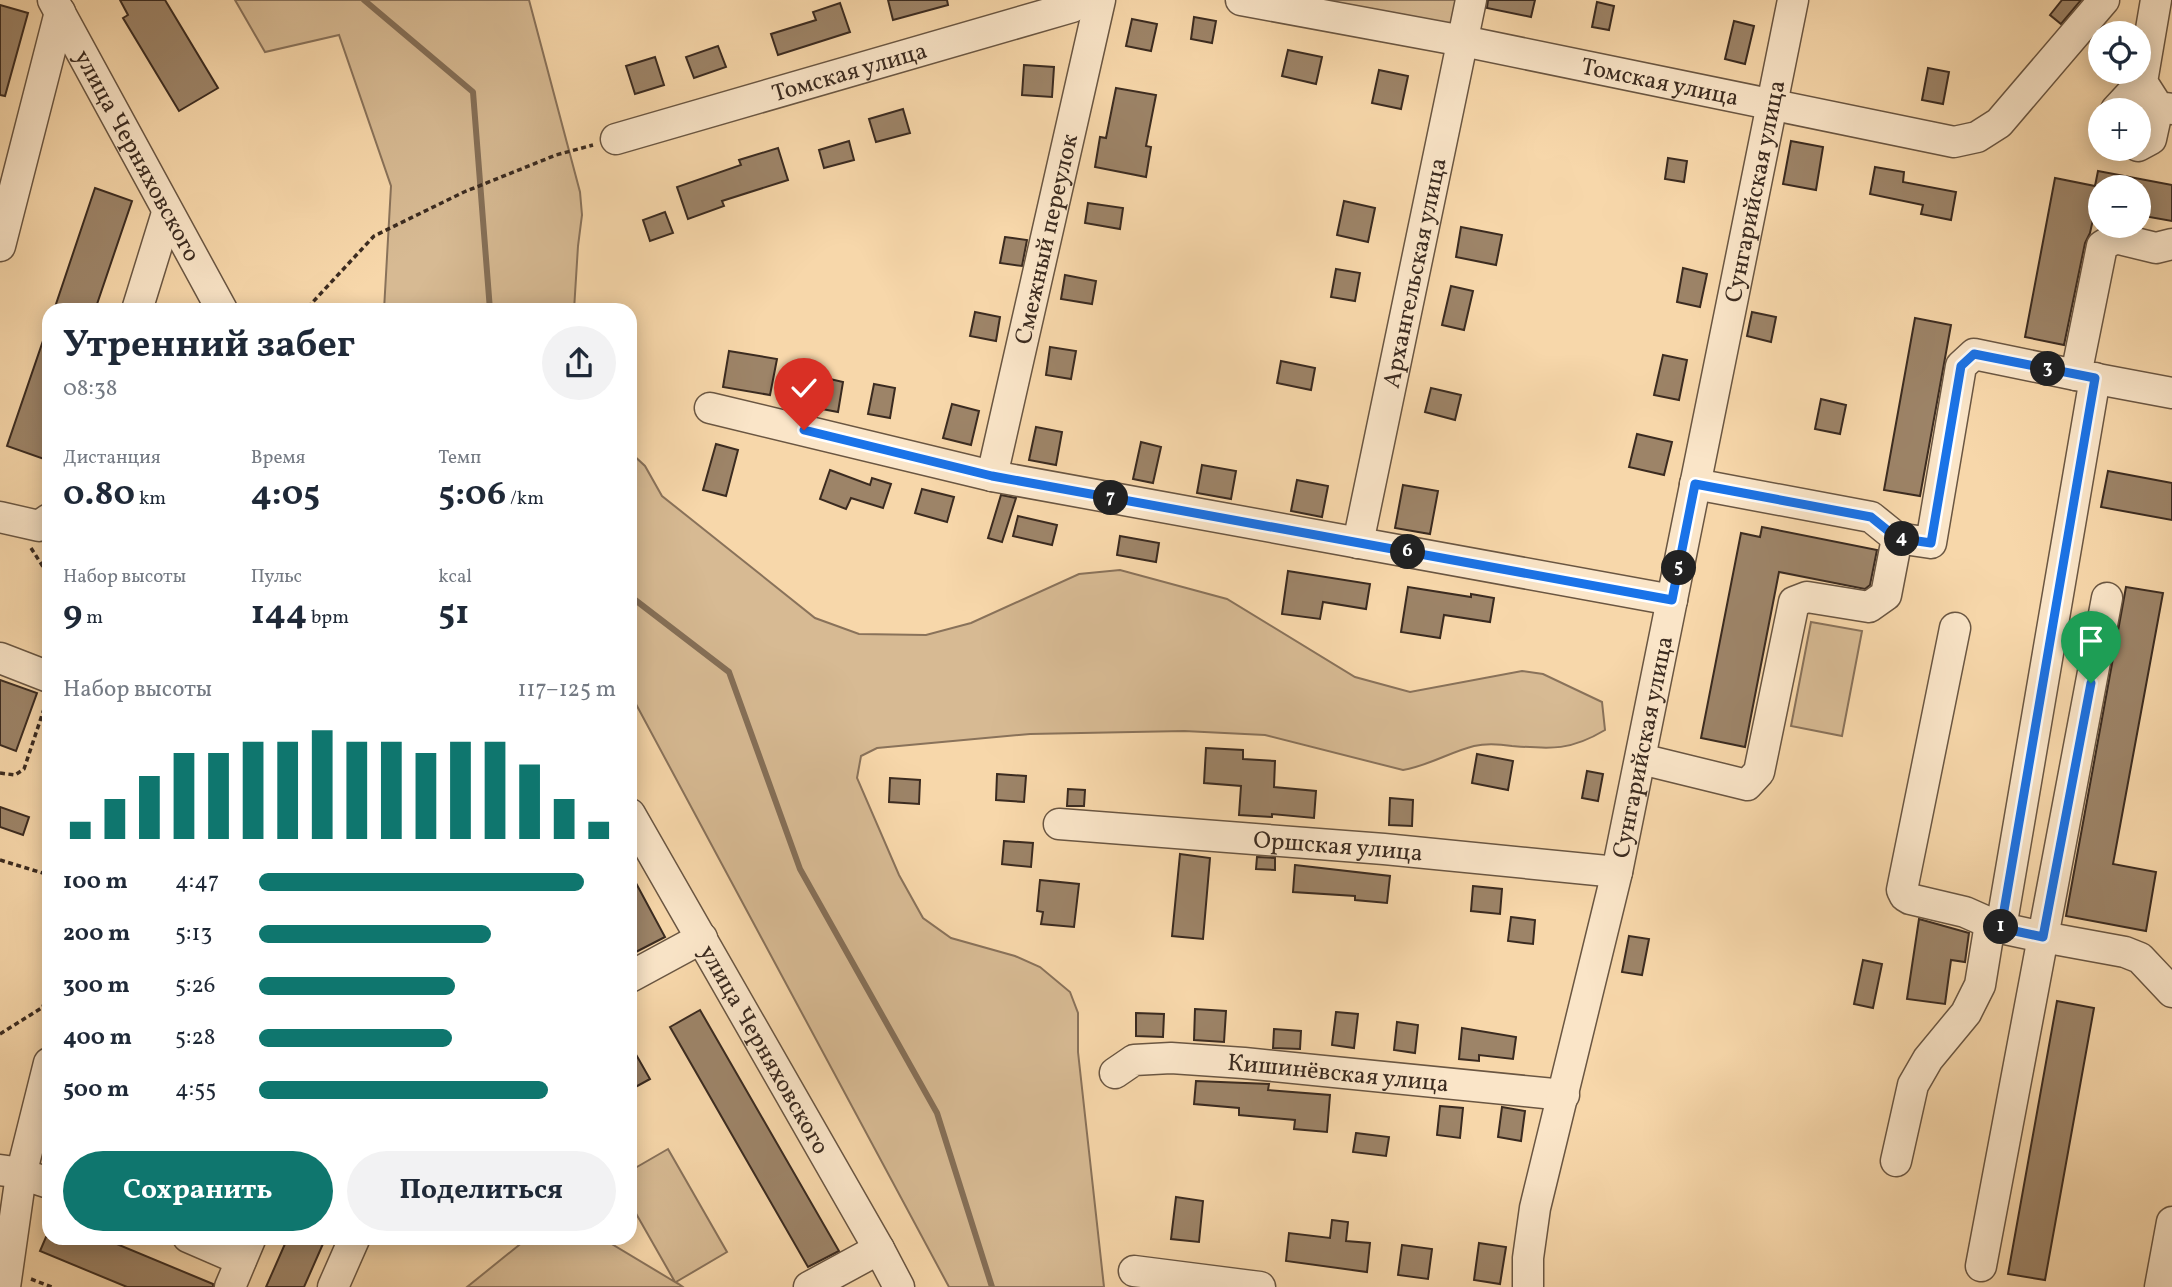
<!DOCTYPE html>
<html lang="ru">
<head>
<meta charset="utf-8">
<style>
	body { margin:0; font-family:Vollkorn,serif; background:#f2f2f3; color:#1f2937; height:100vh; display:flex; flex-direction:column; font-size:26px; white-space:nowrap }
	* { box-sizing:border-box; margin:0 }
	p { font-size:23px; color:#747a83 }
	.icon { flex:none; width:38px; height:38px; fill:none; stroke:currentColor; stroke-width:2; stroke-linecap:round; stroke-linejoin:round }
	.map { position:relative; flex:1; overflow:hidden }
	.sheet { position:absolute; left:42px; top:303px; width:595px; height:942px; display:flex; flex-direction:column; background:#fff; border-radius:21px; box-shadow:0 4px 18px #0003 }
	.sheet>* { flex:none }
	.controls { position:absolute; left:2088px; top:21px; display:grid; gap:14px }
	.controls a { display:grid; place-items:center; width:63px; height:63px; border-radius:50%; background:#fff; box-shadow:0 4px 18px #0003; font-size:35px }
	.pin { position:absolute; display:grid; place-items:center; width:60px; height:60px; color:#fff; margin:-72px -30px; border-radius:50% 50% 50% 0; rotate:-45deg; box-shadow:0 0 7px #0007 }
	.pin .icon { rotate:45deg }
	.km { position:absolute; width:35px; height:35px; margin:-18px; border-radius:50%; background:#222; color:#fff; font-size:19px; line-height:35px; text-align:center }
	.round { display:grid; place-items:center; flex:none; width:74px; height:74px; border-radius:37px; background:#f2f2f3 }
	.headline { display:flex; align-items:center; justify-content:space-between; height:119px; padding:0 21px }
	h1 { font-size:38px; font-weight:700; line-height:52px }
	.figures { display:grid; grid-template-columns:repeat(3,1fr); gap:10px; height:119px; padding:7px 21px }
	.figures div { display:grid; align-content:center }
	.figures b { font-size:35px; font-weight:700 }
	.figures small { font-size:19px; font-weight:400 }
	.figures p { font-size:19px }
	.chart { height:196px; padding:14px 21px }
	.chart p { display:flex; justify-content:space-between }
	.chart svg { width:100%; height:126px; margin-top:7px; stroke:#0f766e; stroke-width:6 }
	.primary-button { display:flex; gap:14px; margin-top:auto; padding:14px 21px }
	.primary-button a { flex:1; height:80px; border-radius:42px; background:#0f766e; color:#fff; font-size:28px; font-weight:700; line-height:80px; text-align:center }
	.primary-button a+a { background:#f2f2f3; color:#1f2937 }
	ul { padding:0 21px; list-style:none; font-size:23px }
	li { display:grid; grid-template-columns:112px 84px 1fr; align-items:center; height:52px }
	li i { height:18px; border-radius:9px; background:#0f766e }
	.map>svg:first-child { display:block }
</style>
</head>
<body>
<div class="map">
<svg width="2172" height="1287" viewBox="0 0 2172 1287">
	<rect width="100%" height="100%" fill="#f7d7aa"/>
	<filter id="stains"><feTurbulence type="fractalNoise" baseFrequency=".00286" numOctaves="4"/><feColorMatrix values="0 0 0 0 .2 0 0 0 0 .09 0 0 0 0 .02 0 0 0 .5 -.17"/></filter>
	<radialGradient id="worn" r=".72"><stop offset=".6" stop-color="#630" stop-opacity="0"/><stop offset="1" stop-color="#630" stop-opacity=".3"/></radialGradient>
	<g fill="#d7ba93" stroke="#89725a" stroke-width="2">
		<path d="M 235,0 L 529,0 L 580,192 L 582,215 L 578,246 L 574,310 L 384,310 L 391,186 L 339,35 L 265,52 Z"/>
		<path d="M 1324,0 L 1459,0 L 1454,25 Z"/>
		<path d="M 630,452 L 645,466 L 662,496 L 726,547 L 815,618 L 859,634 L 926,635 L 971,623 L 1079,574 L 1120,570 L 1227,599 L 1355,677 L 1410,692 L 1522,671 L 1543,674 L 1602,702 L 1605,730 C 1570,751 1551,749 1512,746 C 1499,744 1487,743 1474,746 C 1450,752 1428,766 1403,770 L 1265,735 L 1184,731 L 1030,734 L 877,748 L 861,756 L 857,778 L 899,875 L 923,918 L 951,938 L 1015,956 L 1040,967 L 1070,992 L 1078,1013 L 1078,1052 L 1104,1287 L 949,1287 L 630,693 Z"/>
		<path d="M 1811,622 L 1862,631 L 1842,736 L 1791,726 Z"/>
		<path d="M 668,1149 L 727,1252 L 676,1282 L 683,1287 L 467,1287 L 529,1237 L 600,1237 L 675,1282 L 630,1203 L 630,1171 Z"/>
	</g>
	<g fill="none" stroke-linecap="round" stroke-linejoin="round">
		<g stroke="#856f57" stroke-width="6">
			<path d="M 364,0 L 473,92 L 490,310"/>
			<path d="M 630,596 L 729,672 L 800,869 L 937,1113 L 992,1287"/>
		</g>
	</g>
	<g fill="#9d8468" stroke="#3b2b20" stroke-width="2">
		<path d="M 120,0 L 165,0 L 218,88 L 179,111 L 123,18 L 128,15 Z"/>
		<path d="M 888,0 L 947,0 L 948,5 L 893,20 Z"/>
		<path d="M 1488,0 L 1535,0 L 1531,17 L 1487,8 Z"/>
		<path d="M 2062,0 L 2081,0 L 2061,24 L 2050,15 Z"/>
		<path d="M 1597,2 L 1614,6 L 1609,30 L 1592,27 Z"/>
		<path d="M 840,3 L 850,32 L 778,55 L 771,34 L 816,20 L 813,12 Z"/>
		<path d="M 0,5 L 28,13 L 5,96 L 0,95 Z"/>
		<path d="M 1194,17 L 1216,21 L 1212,43 L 1191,39 Z"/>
		<path d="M 1132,19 L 1157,24 L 1151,51 L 1126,46 Z"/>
		<path d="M 1734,21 L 1754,26 L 1745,64 L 1725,59 Z"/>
		<path d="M 718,46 L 726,67 L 694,78 L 686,57 Z"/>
		<path d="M 1288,50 L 1322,57 L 1316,84 L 1282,76 Z"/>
		<path d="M 655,57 L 664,85 L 635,94 L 626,66 Z"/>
		<path d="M 1024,65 L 1054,67 L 1052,97 L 1022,95 Z"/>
		<path d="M 1928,68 L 1949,72 L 1943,104 L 1922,100 Z"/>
		<path d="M 1379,70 L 1408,76 L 1401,109 L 1372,103 Z"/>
		<path d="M 1116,88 L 1156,95 L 1146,146 L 1151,147 L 1146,177 L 1095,167 L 1100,137 L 1106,138 Z"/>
		<path d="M 903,109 L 910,133 L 876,142 L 869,119 Z"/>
		<path d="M 849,141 L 854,160 L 824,168 L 819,150 Z"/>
		<path d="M 1791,141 L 1823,147 L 1816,190 L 1783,184 Z"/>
		<path d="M 778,148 L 788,180 L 722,201 L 724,206 L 688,219 L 677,187 L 741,165 L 739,160 Z"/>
		<path d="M 1668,158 L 1687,161 L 1684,182 L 1665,179 Z"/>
		<path d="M 1875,167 L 1904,172 L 1903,182 L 1956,192 L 1951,220 L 1921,214 L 1923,205 L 1870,194 Z"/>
		<path d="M 2098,171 L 2172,185 L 2172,221 L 2138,215 L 2138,187 L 2100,187 L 2100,207 L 2096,206 L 2090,233 L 2085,243 L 2064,345 L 2025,337 L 2055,178 L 2095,186 Z"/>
		<path d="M 95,188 L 132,201 L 95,310 L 54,310 Z"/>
		<path d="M 1344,201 L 1375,208 L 1368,242 L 1337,235 Z"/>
		<path d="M 1088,203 L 1123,208 L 1120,229 L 1085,223 Z"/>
		<path d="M 665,212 L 673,233 L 650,241 L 643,220 Z"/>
		<path d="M 1461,227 L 1502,235 L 1496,265 L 1456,257 Z"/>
		<path d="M 1005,237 L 1027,240 L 1022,266 L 1000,263 Z"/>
		<path d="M 1683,268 L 1707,274 L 1700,307 L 1677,302 Z"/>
		<path d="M 1336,269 L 1360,273 L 1355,301 L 1331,297 Z"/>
		<path d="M 1065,275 L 1096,281 L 1092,304 L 1061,299 Z"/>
		<path d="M 1451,286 L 1473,291 L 1464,330 L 1442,325 Z"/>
		<path d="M 975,312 L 1000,317 L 996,341 L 970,336 Z"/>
		<path d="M 1752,312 L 1776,317 L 1771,342 L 1747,336 Z"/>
		<path d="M 1915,318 L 1951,325 L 1920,496 L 1884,490 Z"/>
		<path d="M 46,332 L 49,332 L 49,444 L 44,459 L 7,446 Z"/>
		<path d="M 1050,347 L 1076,351 L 1071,379 L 1046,375 Z"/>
		<path d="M 729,351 L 777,359 L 770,395 L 723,387 Z"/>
		<path d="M 1663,355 L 1687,360 L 1679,400 L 1654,395 Z"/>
		<path d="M 1281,361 L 1315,368 L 1311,390 L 1277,383 Z"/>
		<path d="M 817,376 L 843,382 L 838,412 L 811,407 Z"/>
		<path d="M 874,384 L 895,388 L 890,418 L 868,414 Z"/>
		<path d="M 1431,388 L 1461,395 L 1455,420 L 1425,412 Z"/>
		<path d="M 1821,399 L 1846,405 L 1840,434 L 1815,429 Z"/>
		<path d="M 952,404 L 979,411 L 971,445 L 943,438 Z"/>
		<path d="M 1036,427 L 1062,432 L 1056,465 L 1029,460 Z"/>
		<path d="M 1637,434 L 1672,442 L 1664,475 L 1629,467 Z"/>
		<path d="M 1141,442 L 1161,447 L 1153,483 L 1133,479 Z"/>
		<path d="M 716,444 L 738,450 L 726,496 L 703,490 Z"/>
		<path d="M 1202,465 L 1236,471 L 1231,499 L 1197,493 Z"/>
		<path d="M 830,470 L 870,485 L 872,478 L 891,484 L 883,508 L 851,498 L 846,509 L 820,499 Z"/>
		<path d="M 2108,471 L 2172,483 L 2172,520 L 2101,507 Z"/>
		<path d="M 1297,480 L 1328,486 L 1322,517 L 1291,511 Z"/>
		<path d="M 1403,485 L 1438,491 L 1430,534 L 1395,528 Z"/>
		<path d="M 922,489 L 954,497 L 947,522 L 915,513 Z"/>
		<path d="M 1001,495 L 1016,498 L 1002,542 L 988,538 Z"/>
		<path d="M 1018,516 L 1057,525 L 1052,545 L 1013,536 Z"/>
		<path d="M 1762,527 L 1877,550 L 1870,585 L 1865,589 L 1779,572 L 1745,747 L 1701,738 L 1741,533 L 1760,537 Z"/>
		<path d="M 1120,536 L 1159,543 L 1156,562 L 1117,555 Z"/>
		<path d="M 1288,571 L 1370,584 L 1366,609 L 1323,602 L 1320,619 L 1282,614 Z"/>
		<path d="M 1408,587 L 1471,597 L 1471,594 L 1494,598 L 1490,622 L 1444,615 L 1440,638 L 1401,632 Z"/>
		<path d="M 2126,587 L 2163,593 L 2113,864 L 2156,872 L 2146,931 L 2066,916 Z"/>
		<path d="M 0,680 L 37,693 L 16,751 L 0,745 Z"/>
		<path d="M 1206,748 L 1243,750 L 1243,759 L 1275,761 L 1274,787 L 1316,791 L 1314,818 L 1272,814 L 1272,817 L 1239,815 L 1241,786 L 1204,783 Z"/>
		<path d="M 1477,754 L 1513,761 L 1508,790 L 1472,783 Z"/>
		<path d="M 1587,771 L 1603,774 L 1598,801 L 1582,798 Z"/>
		<path d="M 997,774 L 1026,776 L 1024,802 L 996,800 Z"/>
		<path d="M 890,778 L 920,780 L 919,804 L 889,802 Z"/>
		<path d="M 1068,789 L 1085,790 L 1084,806 L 1067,806 Z"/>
		<path d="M 1390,798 L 1413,800 L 1412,826 L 1389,825 Z"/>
		<path d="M 0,807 L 29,817 L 23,835 L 0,827 Z"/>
		<path d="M 1004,841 L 1033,843 L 1031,867 L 1002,864 Z"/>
		<path d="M 1180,854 L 1210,858 L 1203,939 L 1172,936 Z"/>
		<path d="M 1257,857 L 1275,858 L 1275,870 L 1256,869 Z"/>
		<path d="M 1295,865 L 1390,876 L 1387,903 L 1355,900 L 1355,896 L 1293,892 Z"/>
		<path d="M 630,872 L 665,937 L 630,955 Z"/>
		<path d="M 1040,880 L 1079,884 L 1074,927 L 1041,924 L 1043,912 L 1037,911 Z"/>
		<path d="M 1473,886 L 1502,889 L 1500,914 L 1471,911 Z"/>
		<path d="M 1511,917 L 1535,920 L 1533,944 L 1508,941 Z"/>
		<path d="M 1919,919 L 1969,933 L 1965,962 L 1951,960 L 1945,1004 L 1907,999 Z"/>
		<path d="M 1629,936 L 1649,939 L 1642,975 L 1622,972 Z"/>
		<path d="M 1863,960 L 1882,964 L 1873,1008 L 1854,1004 Z"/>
		<path d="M 2057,1001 L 2094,1008 L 2045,1280 L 2008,1274 Z"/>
		<path d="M 1195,1009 L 1226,1011 L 1224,1042 L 1194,1040 Z"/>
		<path d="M 700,1010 L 839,1251 L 808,1267 L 670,1027 Z"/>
		<path d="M 1336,1012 L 1358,1014 L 1354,1048 L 1332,1045 Z"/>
		<path d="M 1136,1013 L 1164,1014 L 1163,1037 L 1136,1036 Z"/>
		<path d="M 1397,1022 L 1418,1025 L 1415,1053 L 1394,1050 Z"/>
		<path d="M 1462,1028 L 1516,1037 L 1513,1059 L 1479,1055 L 1479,1061 L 1459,1059 Z"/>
		<path d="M 1274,1029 L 1301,1031 L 1300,1049 L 1273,1048 Z"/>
		<path d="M 630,1044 L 650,1079 L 630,1090 Z"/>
		<path d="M 1196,1081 L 1269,1084 L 1268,1090 L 1330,1095 L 1327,1132 L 1294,1129 L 1295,1120 L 1239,1115 L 1239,1108 L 1194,1104 Z"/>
		<path d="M 1440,1106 L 1463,1108 L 1460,1138 L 1437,1135 Z"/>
		<path d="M 1502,1107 L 1525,1111 L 1521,1141 L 1498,1137 Z"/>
		<path d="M 1356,1133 L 1389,1137 L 1386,1156 L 1353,1152 Z"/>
		<path d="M 1176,1197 L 1203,1201 L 1199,1242 L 1171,1239 Z"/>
		<path d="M 1332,1220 L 1348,1222 L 1346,1241 L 1370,1243 L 1367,1272 L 1286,1261 L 1289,1233 L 1330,1238 Z"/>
		<path d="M 46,1237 L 100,1237 L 213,1284 L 213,1287 L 127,1287 L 40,1251 Z"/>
		<path d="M 288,1237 L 326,1237 L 304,1287 L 266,1287 Z"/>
		<path d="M 1479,1243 L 1506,1247 L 1500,1284 L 1474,1280 Z"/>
		<path d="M 1402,1245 L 1432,1249 L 1428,1279 L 1398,1275 Z"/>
	</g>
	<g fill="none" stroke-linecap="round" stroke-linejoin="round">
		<defs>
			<g id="minor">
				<path id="s1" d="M 53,0 L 222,310"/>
				<path id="s2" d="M 1241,0 L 1463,41 L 1954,142 L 1977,137 L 1999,123 L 2104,0"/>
				<path d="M 2156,0 L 2142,82 L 2158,107 L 2172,109"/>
				<path d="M 2116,110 L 2142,82"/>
				<path id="s3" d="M 616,139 L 1072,7 L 1083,0"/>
				<path d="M 2138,146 L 2151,139 L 2158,107"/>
				<path d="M 2172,244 L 2156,248 L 2115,238 L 2102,246 L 2076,375 L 2172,393"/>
				<path d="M 0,246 L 60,12"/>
				<path d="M 137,310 L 167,213"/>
				<path d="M 710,408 L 992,476 L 1672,600"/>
				<path id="s4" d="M 992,476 L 1100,0"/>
				<path d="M 1695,484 L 1871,517 L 1897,538 L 1931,543 L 1961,366 L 1974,354 L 2076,375"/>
				<path d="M 0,517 L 39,526 L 49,519"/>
				<path id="s5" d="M 1358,543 L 1471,0"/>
				<path d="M 2107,598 L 2043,937 L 2125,952 L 2140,958 L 2172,992"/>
				<path d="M 1955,628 L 1902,890 L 1905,896 L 1910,899 L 1965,912 L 2001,928 L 2043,937 L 1981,1266"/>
				<path d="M 0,658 L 49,677"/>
				<path d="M 1641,759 L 1747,785 L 1759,772 L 1794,602 L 1807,597 L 1869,607 L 1886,595 L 1897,538"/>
				<path id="s6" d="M 630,814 L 879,1249 L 899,1287"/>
				<path id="s7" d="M 1059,824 L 1384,849 L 1617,872"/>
				<path d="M 2001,928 L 2095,378"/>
				<path d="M 630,977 L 702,938"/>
				<path id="s8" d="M 1115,1073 L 1134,1060 L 1171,1058 L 1244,1063 L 1564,1095"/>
				<path d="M 1896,1161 L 1913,1085 L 1928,1059 L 1966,1013 L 1980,985 L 1990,924"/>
				<path d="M 0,1170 L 15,1172 L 49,1183"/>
				<path d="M 188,1237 L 241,1260"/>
				<path d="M 1134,1271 L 1260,1287"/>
				<path d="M 5,1287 L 21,1175 L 49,1063"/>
				<path d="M 230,1287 L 251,1237"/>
				<path d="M 333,1287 L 355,1237"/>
				<path d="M 809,1287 L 879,1249"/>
				<path id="s9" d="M 1528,1287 L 1528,1258 L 1535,1208 L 1617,872 L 1793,0"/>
				<path d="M 2160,1287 L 2172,1222"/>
			</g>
		</defs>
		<use href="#minor" stroke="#6a5642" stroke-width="33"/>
		<g stroke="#3b2b20" stroke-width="3.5" stroke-dasharray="5 3.5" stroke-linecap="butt">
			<path d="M 299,310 L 311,304 L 374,236 L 464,192 L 556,155 L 593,145"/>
			<path d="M 31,548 L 49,576"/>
			<path d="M 43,716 L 49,747"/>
			<path d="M 0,773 L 15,775 L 24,769 L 47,700"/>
			<path d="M 0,860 L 49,875"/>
			<path d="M 0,1034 L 43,1007 L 48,987"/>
			<path d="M 31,1279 L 52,1287"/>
		</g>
		<use href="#minor" stroke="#fae5c8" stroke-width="30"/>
	</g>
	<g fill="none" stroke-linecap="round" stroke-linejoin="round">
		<defs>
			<path id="route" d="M 804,430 L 992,476 L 1672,600 L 1695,484 L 1871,517 L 1897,538 L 1931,543 L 1961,366 L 1974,354 L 2095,378 L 2001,928 L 2043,937 L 2091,683"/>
		</defs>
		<use href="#route" stroke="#fff" stroke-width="14"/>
		<use href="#route" stroke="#1a73e8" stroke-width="9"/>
	</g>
	<g text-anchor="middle" stroke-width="5" stroke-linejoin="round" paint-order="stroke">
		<g font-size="24" fill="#3b2b20" stroke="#fae5c8">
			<text dy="8" stroke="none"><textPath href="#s3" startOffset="243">Томская улица</textPath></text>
			<text dy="8" stroke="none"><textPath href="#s2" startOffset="427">Томская улица</textPath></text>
			<text dy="8" stroke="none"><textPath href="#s1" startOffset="177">улица Черняховского</textPath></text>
			<text dy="8" stroke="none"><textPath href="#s9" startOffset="1120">Сунгарийская улица</textPath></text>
			<text dy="8" stroke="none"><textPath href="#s4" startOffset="243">Смежный переулок</textPath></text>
			<text dy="8" stroke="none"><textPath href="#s5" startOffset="276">Архангельская улица</textPath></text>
			<text dy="8" stroke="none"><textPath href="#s9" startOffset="553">Сунгарийская улица</textPath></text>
			<text dy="8" stroke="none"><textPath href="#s7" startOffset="280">Оршская улица</textPath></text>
			<text dy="8" stroke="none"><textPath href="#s6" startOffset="271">улица Черняховского</textPath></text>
			<text dy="8" stroke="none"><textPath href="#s8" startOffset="228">Кишинёвская улица</textPath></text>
		</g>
	</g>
	<rect width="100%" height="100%" filter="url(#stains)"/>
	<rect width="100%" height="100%" fill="url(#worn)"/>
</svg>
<div class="controls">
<a><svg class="icon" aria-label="locate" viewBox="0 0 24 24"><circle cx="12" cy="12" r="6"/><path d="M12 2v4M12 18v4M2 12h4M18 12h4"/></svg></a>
<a>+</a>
<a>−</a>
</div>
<div class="pin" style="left:2091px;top:683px;background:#1e9e55"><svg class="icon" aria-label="arrive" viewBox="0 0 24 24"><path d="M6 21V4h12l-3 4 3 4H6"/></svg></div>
<div class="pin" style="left:804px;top:430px;background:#d93025"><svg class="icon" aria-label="check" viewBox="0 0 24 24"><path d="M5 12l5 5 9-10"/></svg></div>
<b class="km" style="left:2001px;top:927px">1</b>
<b class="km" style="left:2048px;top:369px">3</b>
<b class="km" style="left:1902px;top:539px">4</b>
<b class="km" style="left:1679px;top:568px">5</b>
<b class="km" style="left:1408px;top:552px">6</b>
<b class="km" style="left:1111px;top:498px">7</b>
<section class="sheet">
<div class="headline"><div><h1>Утренний забег</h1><p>08:38</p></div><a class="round"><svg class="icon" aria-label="share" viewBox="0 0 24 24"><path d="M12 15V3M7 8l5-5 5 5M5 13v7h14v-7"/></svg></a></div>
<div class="figures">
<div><p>Дистанция</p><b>0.80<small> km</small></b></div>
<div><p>Время</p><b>4:05</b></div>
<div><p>Темп</p><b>5:06<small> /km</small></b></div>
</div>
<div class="figures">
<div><p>Набор высоты</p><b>9<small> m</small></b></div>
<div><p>Пульс</p><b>144<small> bpm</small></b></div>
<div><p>kcal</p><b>51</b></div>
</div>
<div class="chart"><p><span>Набор высоты</span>117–125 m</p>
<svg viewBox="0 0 160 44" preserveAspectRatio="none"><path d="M5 44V38M15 44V30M25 44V22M35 44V14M45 44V14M55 44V10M65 44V10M75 44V6M85 44V10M95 44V10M105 44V14M115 44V10M125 44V10M135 44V18M145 44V30M155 44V38"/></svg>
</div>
<ul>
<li><b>100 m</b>4:47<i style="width:91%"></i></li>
<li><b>200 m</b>5:13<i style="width:65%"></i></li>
<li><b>300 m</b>5:26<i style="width:55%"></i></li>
<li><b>400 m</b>5:28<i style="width:54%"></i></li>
<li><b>500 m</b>4:55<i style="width:81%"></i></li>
</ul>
<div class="primary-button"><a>Сохранить</a><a>Поделиться</a></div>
</section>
</div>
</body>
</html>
